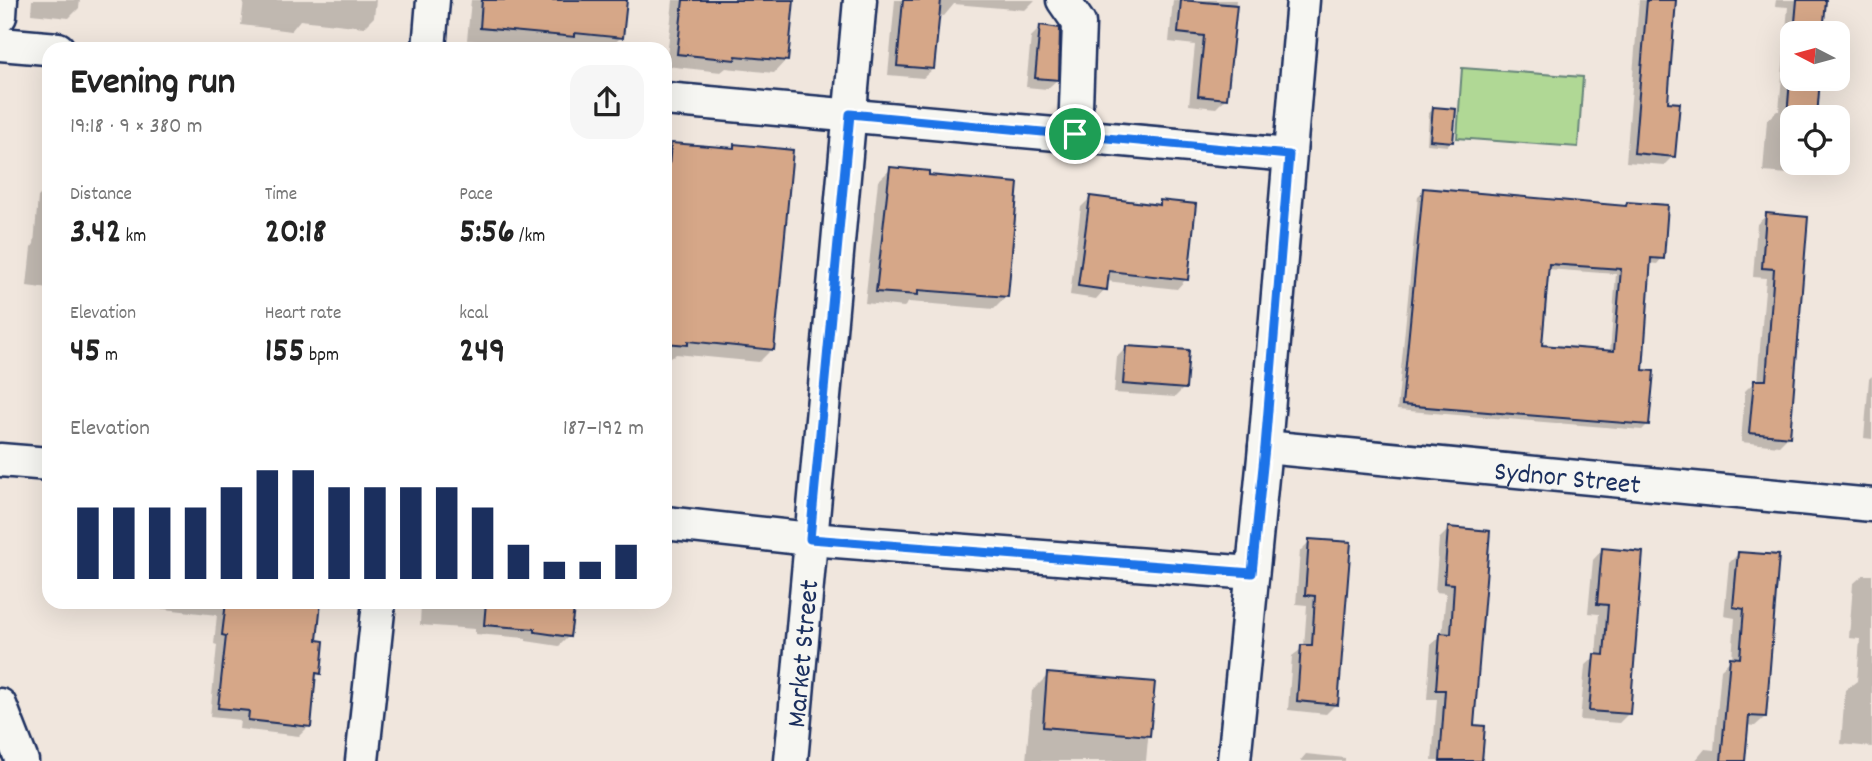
<!DOCTYPE html>
<html lang="en">
<head>
<meta charset="utf-8">
<style>
	body { margin:0; font-family:Dekko,sans-serif; background:#f6f6f6; color:#222; height:100vh; display:flex; flex-direction:column; font-size:26px; white-space:nowrap }
	* { box-sizing:border-box; margin:0 }
	p { font-size:23px; color:#767676 }
	.icon { flex:none; width:38px; height:38px; fill:none; stroke:currentColor; stroke-width:2; stroke-linecap:round; stroke-linejoin:round }
	.map { position:relative; flex:1; overflow:hidden }
	.drawer { position:absolute; left:42px; top:42px; width:630px; height:567px; display:flex; flex-direction:column; background:#fff; border-radius:21px; box-shadow:0 7px 28px #0002 }
	.drawer>* { flex:none }
	.needle { width:46px; rotate:276deg }
	.fabs { position:absolute; left:1780px; top:21px; display:grid; gap:14px }
	.fabs a { display:grid; place-items:center; width:70px; height:70px; border-radius:14px; background:#fff; box-shadow:0 7px 28px #0002; font-size:35px }
	.pin { position:absolute; display:grid; place-items:center; width:60px; height:60px; color:#fff; margin:-30px; border:4px solid #fff; border-radius:50%; box-shadow:0 2px 7px #0007 }
	.round { display:grid; place-items:center; flex:none; width:74px; height:74px; border-radius:21px; background:#f6f6f6 }
	.head { display:flex; align-items:center; justify-content:space-between; height:119px; padding:0 28px }
	h1 { font-size:38px; font-weight:700; line-height:52px }
	.stats { display:grid; grid-template-columns:repeat(3,1fr); gap:10px; height:119px; padding:7px 28px }
	.stats div { display:grid; align-content:center }
	.stats b { font-size:35px; font-weight:700 }
	.stats small { font-size:19px; font-weight:400 }
	.stats p { font-size:19px }
	.chart { height:196px; padding:14px 28px }
	.chart p { display:flex; justify-content:space-between }
	.chart svg { width:100%; height:126px; margin-top:7px; stroke:#1b2f5e; stroke-width:6 }
	.map>svg:first-child { display:block }
</style>
</head>
<body>
<div class="map">
<svg width="1872" height="761" viewBox="0 0 1872 761">
	<rect width="100%" height="100%" fill="#f0e6dd"/>
	<filter id="ink" filterUnits="userSpaceOnUse"><feTurbulence type="fractalNoise" baseFrequency=".0143" numOctaves="2"/><feDisplacementMap in="SourceGraphic" scale="14" xChannelSelector="R" yChannelSelector="G"/><feConvolveMatrix kernelMatrix="1 2 1 2 8 2 1 2 1" color-interpolation-filters="sRGB"/></filter>
	<g filter="url(#ink)">
		<path fill="#b0d895" stroke="#66847a" stroke-width="2" d="M 1462,68 L 1583,77 L 1578,147 L 1457,138 Z"/>
		<g fill="#0003" fill-rule="evenodd">
			<path d="M 32,0 L 80,0 L 79,8 L 69,18 L 31,14 Z"/>
			<path d="M 244,0 L 376,0 L 374,17 L 364,27 L 300,20 L 291,31 L 241,25 Z"/>
			<path d="M 471,0 L 625,0 L 621,37 L 609,49 L 563,46 L 556,49 L 467,40 Z"/>
			<path d="M 673,0 L 792,0 L 786,60 L 774,73 L 726,68 L 721,72 L 666,66 Z"/>
			<path d="M 895,0 L 1035,0 L 1025,10 L 954,4 L 944,16 L 938,15 L 933,69 L 923,78 L 888,75 Z"/>
			<path d="M 1173,0 L 1236,0 L 1225,99 L 1216,108 L 1189,105 L 1195,45 L 1169,42 Z"/>
			<path d="M 1639,0 L 1674,0 L 1666,103 L 1673,156 L 1664,165 L 1626,162 Z"/>
			<path d="M 1776,0 L 1824,0 L 1822,33 L 1792,33 L 1792,79 L 1818,79 L 1815,117 L 1792,117 L 1792,163 L 1811,163 L 1801,175 L 1763,172 L 1767,120 L 1777,111 L 1779,111 L 1788,7 L 1775,6 Z"/>
			<path d="M 1041,27 L 1057,80 L 1047,89 L 1026,87 L 1031,37 Z"/>
			<path d="M 1434,109 L 1451,141 L 1447,146 L 1427,144 L 1429,113 Z"/>
			<path d="M 49,114 L 49,289 L 27,286 L 31,248 L 34,244 L 38,197 L 43,192 Z"/>
			<path d="M 672,145 L 731,149 L 735,146 L 772,349 L 759,362 L 676,354 L 673,357 L 665,356 L 665,150 Z"/>
			<path d="M 891,169 L 1007,296 L 994,309 L 909,302 L 904,307 L 865,303 L 878,181 Z"/>
			<path d="M 1424,190 L 1624,207 L 1627,204 L 1662,258 L 1657,264 L 1649,263 L 1641,372 L 1648,424 L 1642,430 L 1397,410 L 1418,196 ZM 1547,269 L 1616,274 L 1610,353 L 1540,347 Z"/>
			<path d="M 1090,198 L 1157,206 L 1161,202 L 1186,279 L 1177,289 L 1106,281 L 1105,289 L 1096,299 L 1070,295 L 1081,207 Z"/>
			<path d="M 1767,215 L 1807,218 L 1789,436 L 1779,446 L 1741,442 L 1745,391 L 1755,381 L 1757,382 L 1766,278 L 1753,277 L 1757,224 Z"/>
			<path d="M 1126,348 L 1184,388 L 1175,397 L 1114,393 L 1117,357 Z"/>
			<path d="M 1872,376 L 1872,439 L 1864,438 L 1869,379 Z"/>
			<path d="M 665,426 L 670,427 L 665,473 Z"/>
			<path d="M 1449,529 L 1472,727 L 1480,761 L 1432,761 L 1437,699 L 1427,699 L 1431,645 L 1442,635 L 1446,593 L 1435,592 L 1439,539 Z"/>
			<path d="M 1310,541 L 1336,704 L 1326,714 L 1288,710 L 1292,656 L 1304,647 L 1307,605 L 1296,604 L 1300,551 Z"/>
			<path d="M 1602,550 L 1628,714 L 1619,723 L 1580,720 L 1585,666 L 1596,656 L 1599,614 L 1588,613 L 1593,560 Z"/>
			<path d="M 1738,554 L 1765,717 L 1755,726 L 1746,725 L 1743,761 L 1695,761 L 1705,749 L 1714,750 L 1721,669 L 1732,659 L 1735,618 L 1724,616 L 1729,563 Z"/>
			<path d="M 1863,575 L 1872,575 L 1872,747 L 1841,744 L 1845,690 L 1857,681 L 1860,639 L 1849,638 L 1853,584 Z"/>
			<path d="M 156,602 L 320,602 L 315,642 L 319,673 L 314,678 L 309,726 L 299,736 L 239,729 L 240,720 L 210,717 L 217,645 L 214,644 L 217,615 L 156,608 Z"/>
			<path d="M 421,602 L 573,602 L 569,636 L 559,646 L 526,641 L 526,638 L 475,634 L 475,629 L 420,625 Z"/>
			<path d="M 1048,675 L 1153,684 L 1146,761 L 1026,761 L 1032,691 Z"/>
			<path d="M 1306,754 L 1345,758 L 1345,761 L 1300,761 Z"/>
		</g>
		<g fill="#d6a788" stroke="#1b2f5e" stroke-width="2" fill-rule="evenodd">
			<path d="M 482,0 L 627,0 L 623,38 L 575,33 L 575,37 L 480,28 Z"/>
			<path d="M 683,0 L 794,0 L 788,61 L 736,56 L 735,60 L 677,54 Z"/>
			<path d="M 903,0 L 941,0 L 934,69 L 897,66 Z"/>
			<path d="M 1181,0 L 1237,5 L 1227,99 L 1198,96 L 1204,36 L 1178,33 Z"/>
			<path d="M 1647,0 L 1676,0 L 1668,102 L 1680,103 L 1675,157 L 1634,153 Z"/>
			<path d="M 1797,0 L 1826,0 L 1823,33 L 1794,33 Z"/>
			<path d="M 1040,25 L 1060,28 L 1059,80 L 1035,78 Z"/>
			<path d="M 1790,79 L 1820,79 L 1817,117 L 1787,117 Z"/>
			<path d="M 1433,107 L 1456,109 L 1453,142 L 1430,140 Z"/>
			<path d="M 671,143 L 734,148 L 734,144 L 793,150 L 774,350 L 688,341 L 688,345 L 665,343 L 665,213 Z"/>
			<path d="M 890,167 L 929,171 L 929,175 L 1018,183 L 1008,297 L 918,290 L 918,295 L 876,292 Z"/>
			<path d="M 1423,188 L 1626,206 L 1627,202 L 1668,205 L 1664,259 L 1651,258 L 1643,370 L 1654,371 L 1649,425 L 1402,405 ZM 1549,264 L 1621,269 L 1614,351 L 1542,345 Z"/>
			<path d="M 1090,196 L 1160,205 L 1160,200 L 1196,204 L 1188,280 L 1109,271 L 1107,290 L 1078,286 Z"/>
			<path d="M 1766,213 L 1808,217 L 1790,437 L 1749,433 L 1754,380 L 1766,380 L 1774,269 L 1762,268 Z"/>
			<path d="M 1126,346 L 1189,350 L 1186,389 L 1123,384 Z"/>
			<path d="M 1448,527 L 1490,531 L 1474,725 L 1485,726 L 1482,761 L 1440,761 L 1445,690 L 1436,690 L 1440,633 L 1451,634 L 1454,584 L 1444,583 Z"/>
			<path d="M 1309,539 L 1351,542 L 1338,705 L 1297,701 L 1301,645 L 1312,645 L 1315,596 L 1305,595 Z"/>
			<path d="M 1602,548 L 1643,552 L 1630,714 L 1589,711 L 1594,654 L 1604,655 L 1608,605 L 1597,604 Z"/>
			<path d="M 1738,552 L 1779,555 L 1766,717 L 1749,716 L 1745,761 L 1721,761 L 1730,657 L 1740,658 L 1744,609 L 1733,607 Z"/>
			<path d="M 226,602 L 321,602 L 317,640 L 324,641 L 321,674 L 316,673 L 311,727 L 248,720 L 249,711 L 218,708 L 226,636 L 222,635 Z"/>
			<path d="M 486,602 L 575,602 L 570,637 L 535,632 L 535,629 L 484,625 Z"/>
			<path d="M 1047,673 L 1155,682 L 1150,736 L 1043,727 Z"/>
		</g>
		<g fill="none" stroke-linecap="round" stroke-linejoin="round">
			<defs>
				<g id="minor">
					<path d="M 1063,0 L 1079,23 L 1075,134"/>
					<path d="M 0,16 L 1,0"/>
					<path d="M 0,44 L 58,49"/>
					<path d="M 429,49 L 433,0"/>
					<path d="M 665,99 L 1289,155"/>
					<path id="s1" d="M 1265,447 L 1872,505"/>
					<path d="M 0,460 L 49,464"/>
					<path d="M 665,523 L 810,539 L 1252,573"/>
					<path d="M 0,705 L 22,761"/>
					<path d="M 362,761 L 379,602"/>
					<path id="s2" d="M 791,761 L 860,0"/>
					<path d="M 1234,761 L 1265,447 L 1303,0"/>
				</g>
			</defs>
			<use href="#minor" stroke="#1b2f5e" stroke-width="37"/>
			<use href="#minor" stroke="#f6f6f2" stroke-width="32"/>
		</g>
	</g>
	<g fill="none" stroke-linecap="round" stroke-linejoin="round" filter="url(#ink)">
		<defs>
			<path id="route" d="M 850,114 L 1289,155 L 1265,447 L 1252,573 L 810,539 Z"/>
		</defs>
		<use href="#route" stroke="#fff" stroke-width="14"/>
		<use href="#route" stroke="#1a73e8" stroke-width="9"/>
	</g>
	<g text-anchor="middle" stroke-width="7" stroke-linejoin="round" paint-order="stroke">
		<g font-size="28" fill="#1b2f5e" stroke="#f6f6f2">
			<text dy="10" stroke="none"><textPath href="#s1" startOffset="304">Sydnor Street</textPath></text>
			<text dy="10" stroke="none"><textPath href="#s2" startOffset="108">Market Street</textPath></text>
		</g>
	</g>
</svg>
<div class="fabs">
<a><svg class="needle" viewBox="-14 -14 28 28"><path d="M0-13l5 13h-10z" fill="#e53935"/><path d="M0 13l5-13h-10z" fill="#767676"/></svg></a>
<a><svg class="icon" aria-label="locate" viewBox="0 0 24 24"><circle cx="12" cy="12" r="6"/><path d="M12 2v4M12 18v4M2 12h4M18 12h4"/></svg></a>
</div>
<div class="pin" style="left:1075px;top:134px;background:#1e9e55"><svg class="icon" aria-label="arrive" viewBox="0 0 24 24"><path d="M6 21V4h12l-3 4 3 4H6"/></svg></div>
<section class="drawer">
<div class="head"><div><h1>Evening run</h1><p>19:18 · 9 × 380 m</p></div><a class="round"><svg class="icon" aria-label="share" viewBox="0 0 24 24"><path d="M12 15V3M7 8l5-5 5 5M5 13v7h14v-7"/></svg></a></div>
<div class="stats">
<div><p>Distance</p><b>3.42<small> km</small></b></div>
<div><p>Time</p><b>20:18</b></div>
<div><p>Pace</p><b>5:56<small> /km</small></b></div>
</div>
<div class="stats">
<div><p>Elevation</p><b>45<small> m</small></b></div>
<div><p>Heart rate</p><b>155<small> bpm</small></b></div>
<div><p>kcal</p><b>249</b></div>
</div>
<div class="chart"><p><span>Elevation</span>187–192 m</p>
<svg viewBox="0 0 160 44" preserveAspectRatio="none"><path d="M5 44V19M15 44V19M25 44V19M35 44V19M45 44V12M55 44V6M65 44V6M75 44V12M85 44V12M95 44V12M105 44V12M115 44V19M125 44V32M135 44V38M145 44V38M155 44V32"/></svg>
</div>
</section>
</div>
</body>
</html>
